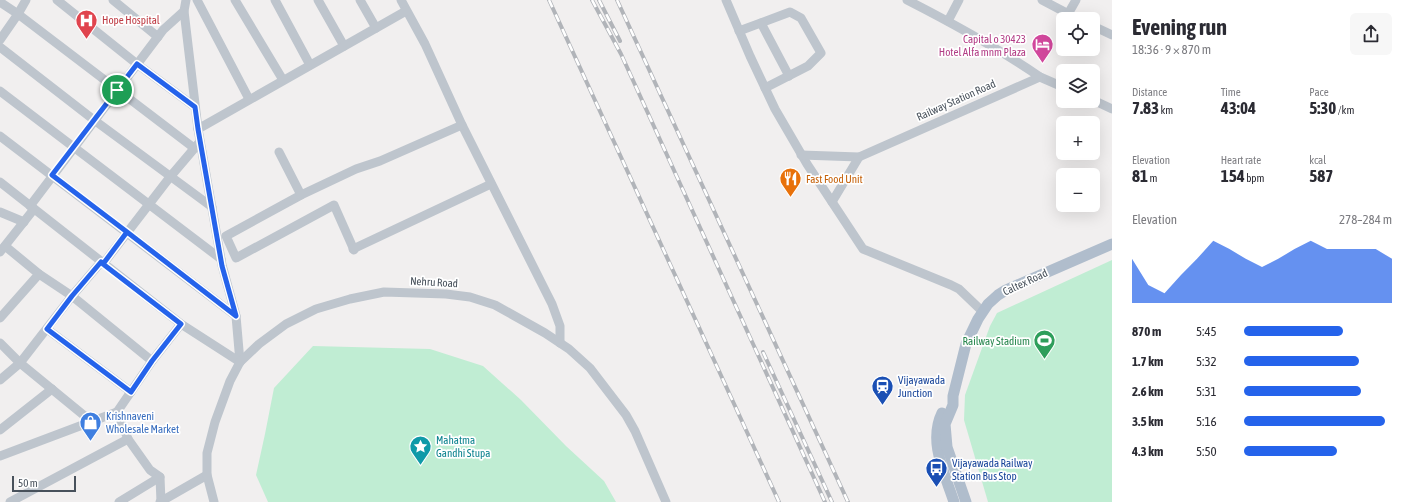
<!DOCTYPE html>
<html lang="en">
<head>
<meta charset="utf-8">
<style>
	body { margin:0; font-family:"Asap Condensed",sans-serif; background:#f7f7f7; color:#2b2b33; height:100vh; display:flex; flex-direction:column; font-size:15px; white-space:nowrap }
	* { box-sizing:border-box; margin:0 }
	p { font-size:13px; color:#7c7c81 }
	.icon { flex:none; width:22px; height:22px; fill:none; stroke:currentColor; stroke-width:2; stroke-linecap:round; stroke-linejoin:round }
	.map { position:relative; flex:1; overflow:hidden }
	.drawer { display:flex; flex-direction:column; background:#fff; width:300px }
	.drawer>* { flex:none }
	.controls { position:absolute; left:1056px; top:12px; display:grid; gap:8px }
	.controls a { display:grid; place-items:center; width:44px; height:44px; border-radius:6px; background:#fff; box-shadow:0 4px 16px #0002; font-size:20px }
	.scale { position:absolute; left:12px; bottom:10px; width:64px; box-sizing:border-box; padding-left:4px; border:2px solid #48515b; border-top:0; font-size:11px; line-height:14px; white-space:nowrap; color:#48515b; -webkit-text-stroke:3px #fff; paint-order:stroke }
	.pin { position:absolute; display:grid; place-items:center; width:34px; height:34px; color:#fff; margin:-17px; border:2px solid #fff; border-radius:50%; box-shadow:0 1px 4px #0007 }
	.round { display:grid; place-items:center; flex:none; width:42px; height:42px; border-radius:6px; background:#f7f7f7 }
	.summary { display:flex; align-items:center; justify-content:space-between; height:68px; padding:0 20px }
	h1 { font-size:22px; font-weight:700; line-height:30px }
	.metrics { display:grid; grid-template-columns:repeat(3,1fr); gap:6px; height:68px; padding:4px 20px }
	.metrics div { display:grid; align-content:center }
	.metrics b { font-size:17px; font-weight:700 }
	.metrics small { font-size:11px; font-weight:400 }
	.metrics p { font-size:11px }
	.chart { height:112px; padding:8px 20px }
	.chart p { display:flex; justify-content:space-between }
	.chart svg { width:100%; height:72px; margin-top:4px; fill:#2563eb; opacity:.7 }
	ul { padding:0 20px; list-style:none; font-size:13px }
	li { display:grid; grid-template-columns:64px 48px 1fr; align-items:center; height:30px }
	li i { height:10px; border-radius:5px; background:#2563eb }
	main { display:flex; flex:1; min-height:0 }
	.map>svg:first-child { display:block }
</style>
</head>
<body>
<main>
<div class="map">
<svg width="1112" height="502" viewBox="0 0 1112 502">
	<rect width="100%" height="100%" fill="#f1efef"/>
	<g fill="#c0edd3">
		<path d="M 1112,260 L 1112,502 L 988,502 L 964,420 L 965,395 L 990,326 L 997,313 Z"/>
		<path d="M 313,346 L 430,349 L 483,366 L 521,400 L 566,446 L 604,481 L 616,502 L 268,502 L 256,475 L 265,434 L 274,388 Z"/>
	</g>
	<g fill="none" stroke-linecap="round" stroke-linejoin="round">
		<g stroke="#bec5cd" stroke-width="9">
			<path d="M 57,0 L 137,64 L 195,107"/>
			<path d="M 113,0 L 158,37"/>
			<path d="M 186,0 L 184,11 L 198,129 L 222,265 L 236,316 L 240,362"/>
			<path d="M 197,0 L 249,99"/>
			<path d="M 235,0 L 283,80"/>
			<path d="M 275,0 L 310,65"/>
			<path d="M 318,0 L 344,46"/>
			<path d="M 360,0 L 376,28"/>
			<path d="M 401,0 L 425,44 L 462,125 L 552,304 L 560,326 L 560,343"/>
			<path d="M 726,0 L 750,56 L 775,109 L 807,164 L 863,249 L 951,285 L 959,289 L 983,312"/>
			<path d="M 907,0 C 952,23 998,48 1040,77"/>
			<path d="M 1042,0 L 1078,19"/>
			<path d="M 0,2 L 18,14 L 194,148"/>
			<path d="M 1068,14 L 1076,0"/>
			<path d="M 948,21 L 959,0"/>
			<path d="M 761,23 L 789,76"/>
			<path d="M 1093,26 L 1112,35"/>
			<path d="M 739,31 L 790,12 L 801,18 L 821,53 L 808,66 L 765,88"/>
			<path d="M 0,40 L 18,14 L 26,0"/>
			<path d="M 0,47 L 94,120 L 212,207"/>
			<path d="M 0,91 L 221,259"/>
			<path d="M 1093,100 L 1112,109"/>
			<path d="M 198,129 L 406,11"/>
			<path d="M 0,136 L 236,316"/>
			<path d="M 279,152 L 301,195 L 226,236 L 236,258 L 334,205 L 354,250"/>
			<path d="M 801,155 L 859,157 L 1040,77 L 1063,87"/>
			<path d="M 0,182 L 181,324 L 240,362"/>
			<path d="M 301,195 L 356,169 L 380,161 L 462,125"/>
			<path d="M 832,202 L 859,157"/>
			<path d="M 30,206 L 163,30 L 184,11"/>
			<path d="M 0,212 L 24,222"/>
			<path d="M 353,249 L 491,184"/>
			<path d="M 0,252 L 34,209"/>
			<path d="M 103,264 L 170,177 L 198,144"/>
			<path d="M 39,274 L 72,296 L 152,361"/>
			<path d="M 0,318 L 39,274 L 5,246"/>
			<path d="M 47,329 L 131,392"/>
			<path d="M 0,343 L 20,363 L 92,422"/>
			<path d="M 0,380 L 20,363 L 72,296 L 101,262"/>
			<path d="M 117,412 L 152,361 L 181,324"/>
			<path d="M 0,430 L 52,389"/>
			<path d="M 128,439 L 150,470 L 160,477 L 161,502"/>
			<path d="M 0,456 L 117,412 L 128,439 L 10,502"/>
			<path d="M 119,502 L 160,477"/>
			<path d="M 160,502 L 207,475"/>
			<path d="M 214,502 L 207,475 L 207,453 L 215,422 L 230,381 L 240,362 L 259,344 L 286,324 L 316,309 L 350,299 L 384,292 L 446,294 L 470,297 L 495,305 L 545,333 L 569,349 L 590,368 L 626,415 L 635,431 L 666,502"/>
		</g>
		<g stroke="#b0bdcc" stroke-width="11">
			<path d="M 942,413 C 928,442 945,474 954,502"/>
			<path d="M 966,502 L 947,447 L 945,424 L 953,405 L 953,396 L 966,344 L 978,319 L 988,304 L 998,295 L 1006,290 L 1112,244"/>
		</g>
		<defs>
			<g id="rail">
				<path d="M 549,0 L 779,502"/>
				<path d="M 592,0 L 621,54 L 825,502"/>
				<path d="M 599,0 L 620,41"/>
				<path d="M 617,0 L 848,502"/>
				<path d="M 763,352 L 832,502"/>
			</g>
		</defs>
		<use href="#rail" stroke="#b1b4b9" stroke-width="4"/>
		<use href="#rail" stroke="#fff" stroke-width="2.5" stroke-dasharray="8" stroke-linecap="butt"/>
	</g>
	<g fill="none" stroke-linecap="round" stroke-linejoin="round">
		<defs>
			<path id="route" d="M 117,90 L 52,175 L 127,232 L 103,264 L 181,324 L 152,361 L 131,392 L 47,329 L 72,296 L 101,262 L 103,264 L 127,232 L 236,316 L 222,266 L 198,129 L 195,107 L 137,64 L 117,90"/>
		</defs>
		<use href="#route" stroke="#fff" stroke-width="8"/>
		<use href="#route" stroke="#2563eb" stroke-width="5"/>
	</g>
	<defs>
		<symbol id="hospital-pin" viewBox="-11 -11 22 30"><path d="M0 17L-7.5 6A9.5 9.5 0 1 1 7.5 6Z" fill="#e0444e" stroke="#fff"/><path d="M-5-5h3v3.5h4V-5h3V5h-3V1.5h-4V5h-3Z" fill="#fff"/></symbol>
		<symbol id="hotel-pin" viewBox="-11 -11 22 30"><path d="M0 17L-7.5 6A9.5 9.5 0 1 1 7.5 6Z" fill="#d1479c" stroke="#fff"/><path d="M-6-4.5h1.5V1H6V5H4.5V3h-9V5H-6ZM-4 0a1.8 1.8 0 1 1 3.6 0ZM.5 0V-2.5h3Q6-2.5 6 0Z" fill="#fff"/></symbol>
		<symbol id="restaurant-pin" viewBox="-11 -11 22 30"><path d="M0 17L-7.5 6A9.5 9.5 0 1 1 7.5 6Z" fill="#e8710a" stroke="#fff"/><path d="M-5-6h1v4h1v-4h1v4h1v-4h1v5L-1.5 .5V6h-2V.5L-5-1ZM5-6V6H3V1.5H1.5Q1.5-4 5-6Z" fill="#fff"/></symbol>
		<symbol id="stadium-pin" viewBox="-11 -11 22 30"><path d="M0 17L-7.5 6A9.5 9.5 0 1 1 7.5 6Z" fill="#2e9e5b" stroke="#fff"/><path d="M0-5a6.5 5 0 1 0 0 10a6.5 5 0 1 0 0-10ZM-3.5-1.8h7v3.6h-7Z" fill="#fff"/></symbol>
		<symbol id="station-pin" viewBox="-11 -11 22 30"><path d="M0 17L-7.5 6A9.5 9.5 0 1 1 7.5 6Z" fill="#1a4fb4" stroke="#fff"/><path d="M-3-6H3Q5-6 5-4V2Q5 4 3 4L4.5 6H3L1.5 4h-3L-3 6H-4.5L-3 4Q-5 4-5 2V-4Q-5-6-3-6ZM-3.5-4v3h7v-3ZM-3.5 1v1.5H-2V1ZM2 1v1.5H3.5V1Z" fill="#fff"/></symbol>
		<symbol id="shop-pin" viewBox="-11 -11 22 30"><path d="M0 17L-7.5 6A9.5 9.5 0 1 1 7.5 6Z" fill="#3f7fe0" stroke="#fff"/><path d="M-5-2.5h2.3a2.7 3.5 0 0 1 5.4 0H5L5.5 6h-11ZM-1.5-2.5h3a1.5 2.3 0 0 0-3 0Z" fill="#fff"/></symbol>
		<symbol id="sight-pin" viewBox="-11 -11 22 30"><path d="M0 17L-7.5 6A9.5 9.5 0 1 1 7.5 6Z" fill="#0f9aa8" stroke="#fff"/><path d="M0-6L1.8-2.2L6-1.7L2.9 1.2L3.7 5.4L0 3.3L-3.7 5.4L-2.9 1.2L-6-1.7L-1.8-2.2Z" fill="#fff"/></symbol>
		<symbol id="bus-pin" viewBox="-11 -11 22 30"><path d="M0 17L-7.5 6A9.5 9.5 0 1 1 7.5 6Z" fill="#1a4fb4" stroke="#fff"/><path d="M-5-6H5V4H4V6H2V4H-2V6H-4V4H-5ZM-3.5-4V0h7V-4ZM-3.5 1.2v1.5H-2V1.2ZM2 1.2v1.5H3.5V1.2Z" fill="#fff"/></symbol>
	</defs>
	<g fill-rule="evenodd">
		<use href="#hospital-pin" x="74" y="8" width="25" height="34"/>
		<use href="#hotel-pin" x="1030" y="32" width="25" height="34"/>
		<use href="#restaurant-pin" x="778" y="166" width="25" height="34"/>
		<use href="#stadium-pin" x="1032" y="328" width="25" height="34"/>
		<use href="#station-pin" x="870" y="374" width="25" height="34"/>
		<use href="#shop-pin" x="78" y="410" width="25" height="34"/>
		<use href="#sight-pin" x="408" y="434" width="25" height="34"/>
		<use href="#bus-pin" x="924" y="456" width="25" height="34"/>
	</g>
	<g text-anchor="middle" stroke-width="3.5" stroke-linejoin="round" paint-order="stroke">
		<g font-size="11" fill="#be3a42" stroke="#fff" text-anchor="start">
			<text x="102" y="24">Hope Hospital</text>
		</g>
		<g font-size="11" fill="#b23c85" stroke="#fff" text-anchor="end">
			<text x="1026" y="43">Capital o 30423<tspan x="1026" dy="13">Hotel Alfa mnm Plaza</tspan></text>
		</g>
		<g font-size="11" fill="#48515b" stroke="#fff">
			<text transform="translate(956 100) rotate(-24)" y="4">Railway Station Road</text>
			<text transform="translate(434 282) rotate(3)" y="4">Nehru Road</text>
			<text transform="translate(1025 282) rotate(-25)" y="4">Caltex Road</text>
		</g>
		<g font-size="11" fill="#c56008" stroke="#fff" text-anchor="start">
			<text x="806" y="183">Fast Food Unit</text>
		</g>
		<g font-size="11" fill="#27864d" stroke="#fff" text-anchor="end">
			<text x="1030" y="345">Railway Stadium</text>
		</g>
		<g font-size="11" fill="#164399" stroke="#fff" text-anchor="start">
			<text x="898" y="384">Vijayawada<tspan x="898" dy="13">Junction</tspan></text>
			<text x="952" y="467">Vijayawada Railway<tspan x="952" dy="13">Station Bus Stop</tspan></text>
		</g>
		<g font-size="11" fill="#366cbe" stroke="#fff" text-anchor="start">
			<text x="106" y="420">Krishnaveni<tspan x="106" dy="13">Wholesale Market</tspan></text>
		</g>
		<g font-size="11" fill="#0d838f" stroke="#fff" text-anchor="start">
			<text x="436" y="444">Mahatma<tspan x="436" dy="13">Gandhi Stupa</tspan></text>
		</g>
	</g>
</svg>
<div class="controls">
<a><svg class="icon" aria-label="locate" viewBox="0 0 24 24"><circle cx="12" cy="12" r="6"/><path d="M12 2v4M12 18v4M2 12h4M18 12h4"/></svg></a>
<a><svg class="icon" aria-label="layers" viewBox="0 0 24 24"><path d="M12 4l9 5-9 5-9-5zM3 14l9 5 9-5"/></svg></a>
<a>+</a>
<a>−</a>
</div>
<div class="scale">50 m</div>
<div class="pin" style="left:117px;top:90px;background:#1e9e55"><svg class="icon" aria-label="arrive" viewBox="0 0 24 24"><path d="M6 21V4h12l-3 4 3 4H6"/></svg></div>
</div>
<section class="drawer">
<div class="summary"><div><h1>Evening run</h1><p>18:36 · 9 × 870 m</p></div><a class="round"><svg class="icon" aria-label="share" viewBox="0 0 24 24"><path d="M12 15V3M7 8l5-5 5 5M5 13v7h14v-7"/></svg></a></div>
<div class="metrics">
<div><p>Distance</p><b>7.83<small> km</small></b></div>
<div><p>Time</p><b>43:04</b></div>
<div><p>Pace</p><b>5:30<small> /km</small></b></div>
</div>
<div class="metrics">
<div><p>Elevation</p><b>81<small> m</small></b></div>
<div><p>Heart rate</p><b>154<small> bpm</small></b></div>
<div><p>kcal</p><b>587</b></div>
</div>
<div class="chart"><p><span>Elevation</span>278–284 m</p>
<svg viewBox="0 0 160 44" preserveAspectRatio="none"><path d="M0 44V17L10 33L20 38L30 27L40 17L50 6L60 11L70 17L80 22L90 17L100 11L110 6L120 11L130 11L140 11L150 11L160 17V44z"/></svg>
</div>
<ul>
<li><b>870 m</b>5:45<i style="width:67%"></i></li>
<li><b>1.7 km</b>5:32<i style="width:78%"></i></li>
<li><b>2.6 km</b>5:31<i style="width:79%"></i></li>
<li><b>3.5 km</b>5:16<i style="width:95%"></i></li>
<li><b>4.3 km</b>5:50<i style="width:63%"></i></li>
</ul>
</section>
</main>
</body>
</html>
